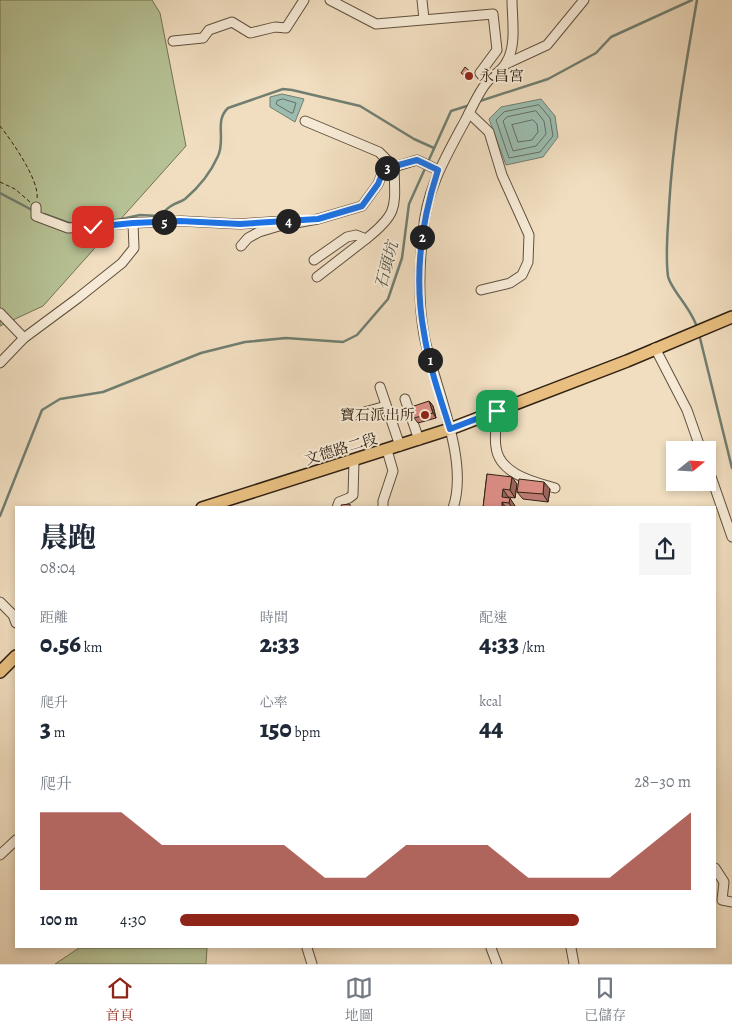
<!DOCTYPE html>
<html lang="zh-TW">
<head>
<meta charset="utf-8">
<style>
	body { margin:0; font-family:Alegreya,"Noto Serif TC",serif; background:#f6f6f7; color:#1f2937; height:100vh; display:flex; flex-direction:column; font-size:19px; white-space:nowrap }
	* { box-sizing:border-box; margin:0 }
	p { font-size:16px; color:#747a83 }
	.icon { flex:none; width:28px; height:28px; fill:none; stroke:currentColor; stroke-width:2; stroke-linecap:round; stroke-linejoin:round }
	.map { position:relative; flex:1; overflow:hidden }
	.side { position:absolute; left:15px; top:506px; width:701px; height:442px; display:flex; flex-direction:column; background:#fff; border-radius:0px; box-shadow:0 2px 8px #0003 }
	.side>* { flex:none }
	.needle { width:32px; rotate:72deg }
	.controls { position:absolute; left:666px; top:441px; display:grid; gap:10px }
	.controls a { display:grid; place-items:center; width:50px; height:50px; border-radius:0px; background:#fff; box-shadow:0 2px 8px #0003; font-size:25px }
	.pin { position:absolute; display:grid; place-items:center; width:42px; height:42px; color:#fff; margin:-21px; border-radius:10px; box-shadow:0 2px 8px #0006 }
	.km { position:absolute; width:25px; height:25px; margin:-12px; border-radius:50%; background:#222; color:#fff; font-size:14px; line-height:25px; text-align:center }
	.round { display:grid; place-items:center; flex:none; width:52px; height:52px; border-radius:0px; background:#f6f6f7 }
	.headline { display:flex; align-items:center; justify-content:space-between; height:85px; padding:0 25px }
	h1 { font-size:28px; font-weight:800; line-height:38px }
	.figures { display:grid; grid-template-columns:repeat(3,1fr); gap:8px; height:85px; padding:5px 25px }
	.figures div { display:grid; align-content:center }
	.figures b { font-size:25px; font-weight:800 }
	.figures small { font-size:14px; font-weight:400 }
	.figures p { font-size:14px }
	.chart { height:140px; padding:10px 25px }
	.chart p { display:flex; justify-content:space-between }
	.chart svg { width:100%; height:90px; margin-top:5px; fill:#8f2418; opacity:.7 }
	ul { padding:0 25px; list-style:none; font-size:16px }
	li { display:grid; grid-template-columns:80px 60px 1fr; align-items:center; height:38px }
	li i { height:12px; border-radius:6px; background:#8f2418 }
	.tabs { display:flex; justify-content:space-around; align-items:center; height:70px; border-top:1px solid #e0e1e3; background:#fff; font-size:14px; color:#747a83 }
	.tabs a { display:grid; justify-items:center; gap:2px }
	.tabs .on { color:#8f2418 }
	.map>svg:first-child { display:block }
</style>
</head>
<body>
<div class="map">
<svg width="732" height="964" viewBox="0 0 732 964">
	<rect width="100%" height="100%" fill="#f1dec0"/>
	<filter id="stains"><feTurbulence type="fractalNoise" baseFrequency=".004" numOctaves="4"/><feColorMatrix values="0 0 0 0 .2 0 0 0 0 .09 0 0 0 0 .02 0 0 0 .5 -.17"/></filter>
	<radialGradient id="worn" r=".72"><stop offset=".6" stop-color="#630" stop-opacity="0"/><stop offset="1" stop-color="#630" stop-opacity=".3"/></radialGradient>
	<g fill="#b6c295" stroke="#737254">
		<path d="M 0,0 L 152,0 L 160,13 L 186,146 L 43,306 L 0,326 Z"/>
		<path d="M 79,948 L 207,948 L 206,964 L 55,964 Z"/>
	</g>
	<g fill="#9bbcaf" stroke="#707e71">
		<path d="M 282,94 L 304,99 L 295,122 L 270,107 L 270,97 Z"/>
		<path d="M 541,99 L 555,116 L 558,137 L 543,157 L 506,165 L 489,119 L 501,107 Z"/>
	</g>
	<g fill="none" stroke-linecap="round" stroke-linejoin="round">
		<g stroke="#666e61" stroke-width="1">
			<path d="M 283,99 L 296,103 L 293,113 L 291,113 L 276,104 L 277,101 Z"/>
			<path d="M 539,105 L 550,118 L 553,136 L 540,152 L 509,158 L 496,120 L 504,112 Z"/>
			<path d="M 536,111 L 544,121 L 546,134 L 536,146 L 513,151 L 503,121 L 507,117 Z"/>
			<path d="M 533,120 L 537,124 L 538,132 L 532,140 L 518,142 L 512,125 Z"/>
		</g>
		<g stroke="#707e71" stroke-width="2.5">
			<path d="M 697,0 C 685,69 673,137 669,207 C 668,230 665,253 668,276 C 670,289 693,310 697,328"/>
			<path d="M 477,102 L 548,79 L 596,53 L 611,37 L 692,0"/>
			<path d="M 0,193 L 34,211"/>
			<path d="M 44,214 L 72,224"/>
			<path d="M 117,220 L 140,215 L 159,216 C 163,213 166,209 171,206 C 175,203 181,202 185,199 C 198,188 211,172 218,156 C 226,139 214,121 228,108 L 283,89 L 292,90 L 360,106 L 414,139 L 434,148"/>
			<path d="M 699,334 L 732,468"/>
			<path d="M 0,516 L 42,410 L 60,399 L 103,392 L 201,353 L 245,342 L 286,338 L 343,342 L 357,335 L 388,299 L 402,258 L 409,204 L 451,111 L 470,105"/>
		</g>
		<defs>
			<g id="minor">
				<path d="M 330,0 L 376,24 L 493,14 L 497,50 L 480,73 L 487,82"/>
				<path d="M 422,0 L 424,19"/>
				<path d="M 173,41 L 203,38 L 209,30 L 232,22 L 250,33 L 275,27 L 286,28 L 304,0"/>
				<path d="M 506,64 L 547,45 L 584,0"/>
				<path d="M 469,113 L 489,132 L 502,175 L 529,235 L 528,262 L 522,275 L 510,283 L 481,290"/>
				<path d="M 305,121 L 379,152 L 394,167 L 417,160 L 438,170"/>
				<path d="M 36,207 L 36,216 L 68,228 L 133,223 L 181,221 L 240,224 L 283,221"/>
				<path d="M 241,246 L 248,238 L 259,232 L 279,226 L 318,219 L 362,206 L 378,184 L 384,169 L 394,167 C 395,207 399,213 366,239 L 356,235 L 347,237 L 314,260"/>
				<path d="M 317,277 L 366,239"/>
				<path d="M 0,313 L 24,338"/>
				<path d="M 655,348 L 687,410 L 701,450"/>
				<path d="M 0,363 L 24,338 L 78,298 L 122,263 L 134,248 L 133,223"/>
				<path d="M 380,387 L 400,446"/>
				<path d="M 405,399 L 419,440"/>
				<path d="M 497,411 C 497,423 494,436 496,447 C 499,474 534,482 555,488"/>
				<path d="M 354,415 L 386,406"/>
				<path d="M 708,468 L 732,537"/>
				<path d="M 337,508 L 339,502 L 349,498 L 353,495 L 354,461"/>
				<path d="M 383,508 L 383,501 L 393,471 L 387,450"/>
				<path d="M 453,508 C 470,459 433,384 424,335 C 418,301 419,267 423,233 C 426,190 445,158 465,121 C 472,108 478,93 487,82 C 493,75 502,71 506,63 C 517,46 512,19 512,0"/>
				<path d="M 0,602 L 13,615 L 16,623"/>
				<path d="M 0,855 L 16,840"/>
				<path d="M 715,868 L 724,882 L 722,900 L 732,902"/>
				<path d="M 307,948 L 312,964"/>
				<path d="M 491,948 L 497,964"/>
				<path d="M 571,948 L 574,964"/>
			</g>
			<g id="major">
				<path d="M 202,508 L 450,429 L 627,361 L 732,317"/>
				<path d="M 0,672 L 16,656"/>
			</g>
		</defs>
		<use href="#minor" stroke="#60503e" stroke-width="11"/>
		<use href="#major" stroke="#302113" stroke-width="14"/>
		<g stroke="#302113" stroke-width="1" stroke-dasharray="4 2.5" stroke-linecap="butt">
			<path d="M 0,126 C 12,141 40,181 37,199"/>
			<path d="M 0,182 L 15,189 L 30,202"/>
		</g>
		<use href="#minor" stroke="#f6ead6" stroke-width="9"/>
		<use href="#major" stroke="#e8bf80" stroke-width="11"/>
	</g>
	<g fill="#bf7b74" stroke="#302113">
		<path d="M 429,401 L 433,406 L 436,418 L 418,423 L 414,418 Z"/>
		<path d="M 487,474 L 517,484 L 515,498 L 508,497 L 508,498 L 515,506 L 515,508 L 483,508 Z"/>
		<path d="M 550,489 L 548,502 L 523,499 L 517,492 Z"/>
	</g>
	<g fill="#9b645e" stroke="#302113">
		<path d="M 473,74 L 475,76 L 471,81 L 469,79 Z"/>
		<path d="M 429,401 L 433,406 L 436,418 L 433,413 Z"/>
		<path d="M 512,477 L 517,484 L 515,498 L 510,490 Z"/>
		<path d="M 544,482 L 550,489 L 548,502 L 543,494 Z"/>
		<path d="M 503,489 L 508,497 L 507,503 L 502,497 Z"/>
		<path d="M 510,498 L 515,506 L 515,508 L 512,508 L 509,503 Z"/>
		<path d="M 502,502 L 506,508 L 502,508 Z"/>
	</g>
	<g fill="#de8f87" stroke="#302113">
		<path d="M 465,67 L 473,74 L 469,79 L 461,73 Z"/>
		<path d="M 429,401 L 433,413 L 414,418 L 411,407 Z"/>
		<path d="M 487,474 L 512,477 L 510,490 L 503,489 L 502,497 L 510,498 L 509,503 L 502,502 L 502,508 L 483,508 Z"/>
		<path d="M 519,479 L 544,482 L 543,494 L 517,492 Z"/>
		<path d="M 350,504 L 350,508 L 342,508 L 341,505 Z"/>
	</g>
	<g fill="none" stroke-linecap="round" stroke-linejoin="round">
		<defs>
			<path id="route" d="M 93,227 L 133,223 L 180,221 L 240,224 L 318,219 L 362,206 L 378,184 L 384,169 L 417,160 L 438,170 C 421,222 414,279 424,333 C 429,366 440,397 450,429 L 497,411"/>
		</defs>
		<use href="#route" stroke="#fff" stroke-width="10"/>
		<use href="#route" stroke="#1a73e8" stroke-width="6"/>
	</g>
	<g fill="#8f2418" stroke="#f6ead6" stroke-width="2">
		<circle cx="469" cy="76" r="5"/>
		<circle cx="425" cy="415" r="5"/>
	</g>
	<g text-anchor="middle" stroke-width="4" stroke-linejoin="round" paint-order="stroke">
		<g font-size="15" fill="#302113" stroke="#f6ead6" text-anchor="start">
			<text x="479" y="81">永昌宮</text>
			<text x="415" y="420" text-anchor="end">寶石派出所</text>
		</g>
		<g font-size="15" fill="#302113" stroke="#f6ead6">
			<text transform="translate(341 449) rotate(-17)" y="5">文德路二段</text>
		</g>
		<g font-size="16" font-style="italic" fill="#505042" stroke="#f6ead6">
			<text transform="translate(386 265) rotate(-75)" y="6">石頭坑</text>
		</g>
	</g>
	<rect width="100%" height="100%" filter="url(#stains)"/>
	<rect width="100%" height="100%" fill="url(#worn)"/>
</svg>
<div class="controls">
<a><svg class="needle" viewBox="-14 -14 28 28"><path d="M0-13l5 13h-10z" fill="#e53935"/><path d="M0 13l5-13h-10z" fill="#747a83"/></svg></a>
</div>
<div class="pin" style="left:497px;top:411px;background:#1e9e55"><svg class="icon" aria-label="arrive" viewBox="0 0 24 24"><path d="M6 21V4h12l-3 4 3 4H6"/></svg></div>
<div class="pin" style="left:93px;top:227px;background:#d93025"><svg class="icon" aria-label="check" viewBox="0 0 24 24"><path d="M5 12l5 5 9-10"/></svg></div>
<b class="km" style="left:430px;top:360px">1</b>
<b class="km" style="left:422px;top:237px">2</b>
<b class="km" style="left:387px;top:168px">3</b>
<b class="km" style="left:288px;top:221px">4</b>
<b class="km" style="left:164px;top:222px">5</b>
<section class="side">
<div class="headline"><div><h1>晨跑</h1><p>08:04</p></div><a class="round"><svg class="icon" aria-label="share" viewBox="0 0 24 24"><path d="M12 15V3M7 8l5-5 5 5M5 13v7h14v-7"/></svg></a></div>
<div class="figures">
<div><p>距離</p><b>0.56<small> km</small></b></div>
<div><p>時間</p><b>2:33</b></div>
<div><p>配速</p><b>4:33<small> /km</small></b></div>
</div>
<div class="figures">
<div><p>爬升</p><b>3<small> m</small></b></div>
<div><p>心率</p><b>150<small> bpm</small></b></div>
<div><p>kcal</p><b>44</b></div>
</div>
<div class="chart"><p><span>爬升</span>28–30 m</p>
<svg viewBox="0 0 160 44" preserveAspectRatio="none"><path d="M0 44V6L10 6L20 6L30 22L40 22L50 22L60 22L70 38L80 38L90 22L100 22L110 22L120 38L130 38L140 38L150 22L160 6V44z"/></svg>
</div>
<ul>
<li><b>100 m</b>4:30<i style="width:78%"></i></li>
</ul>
</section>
</div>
<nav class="tabs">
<a class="on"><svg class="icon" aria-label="home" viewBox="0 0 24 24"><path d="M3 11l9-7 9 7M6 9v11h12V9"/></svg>首頁</a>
<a><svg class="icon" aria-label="map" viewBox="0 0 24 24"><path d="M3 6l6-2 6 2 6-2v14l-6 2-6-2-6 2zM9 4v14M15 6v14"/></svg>地圖</a>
<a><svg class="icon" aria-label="saved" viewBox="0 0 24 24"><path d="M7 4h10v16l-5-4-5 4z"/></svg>已儲存</a>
</nav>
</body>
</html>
